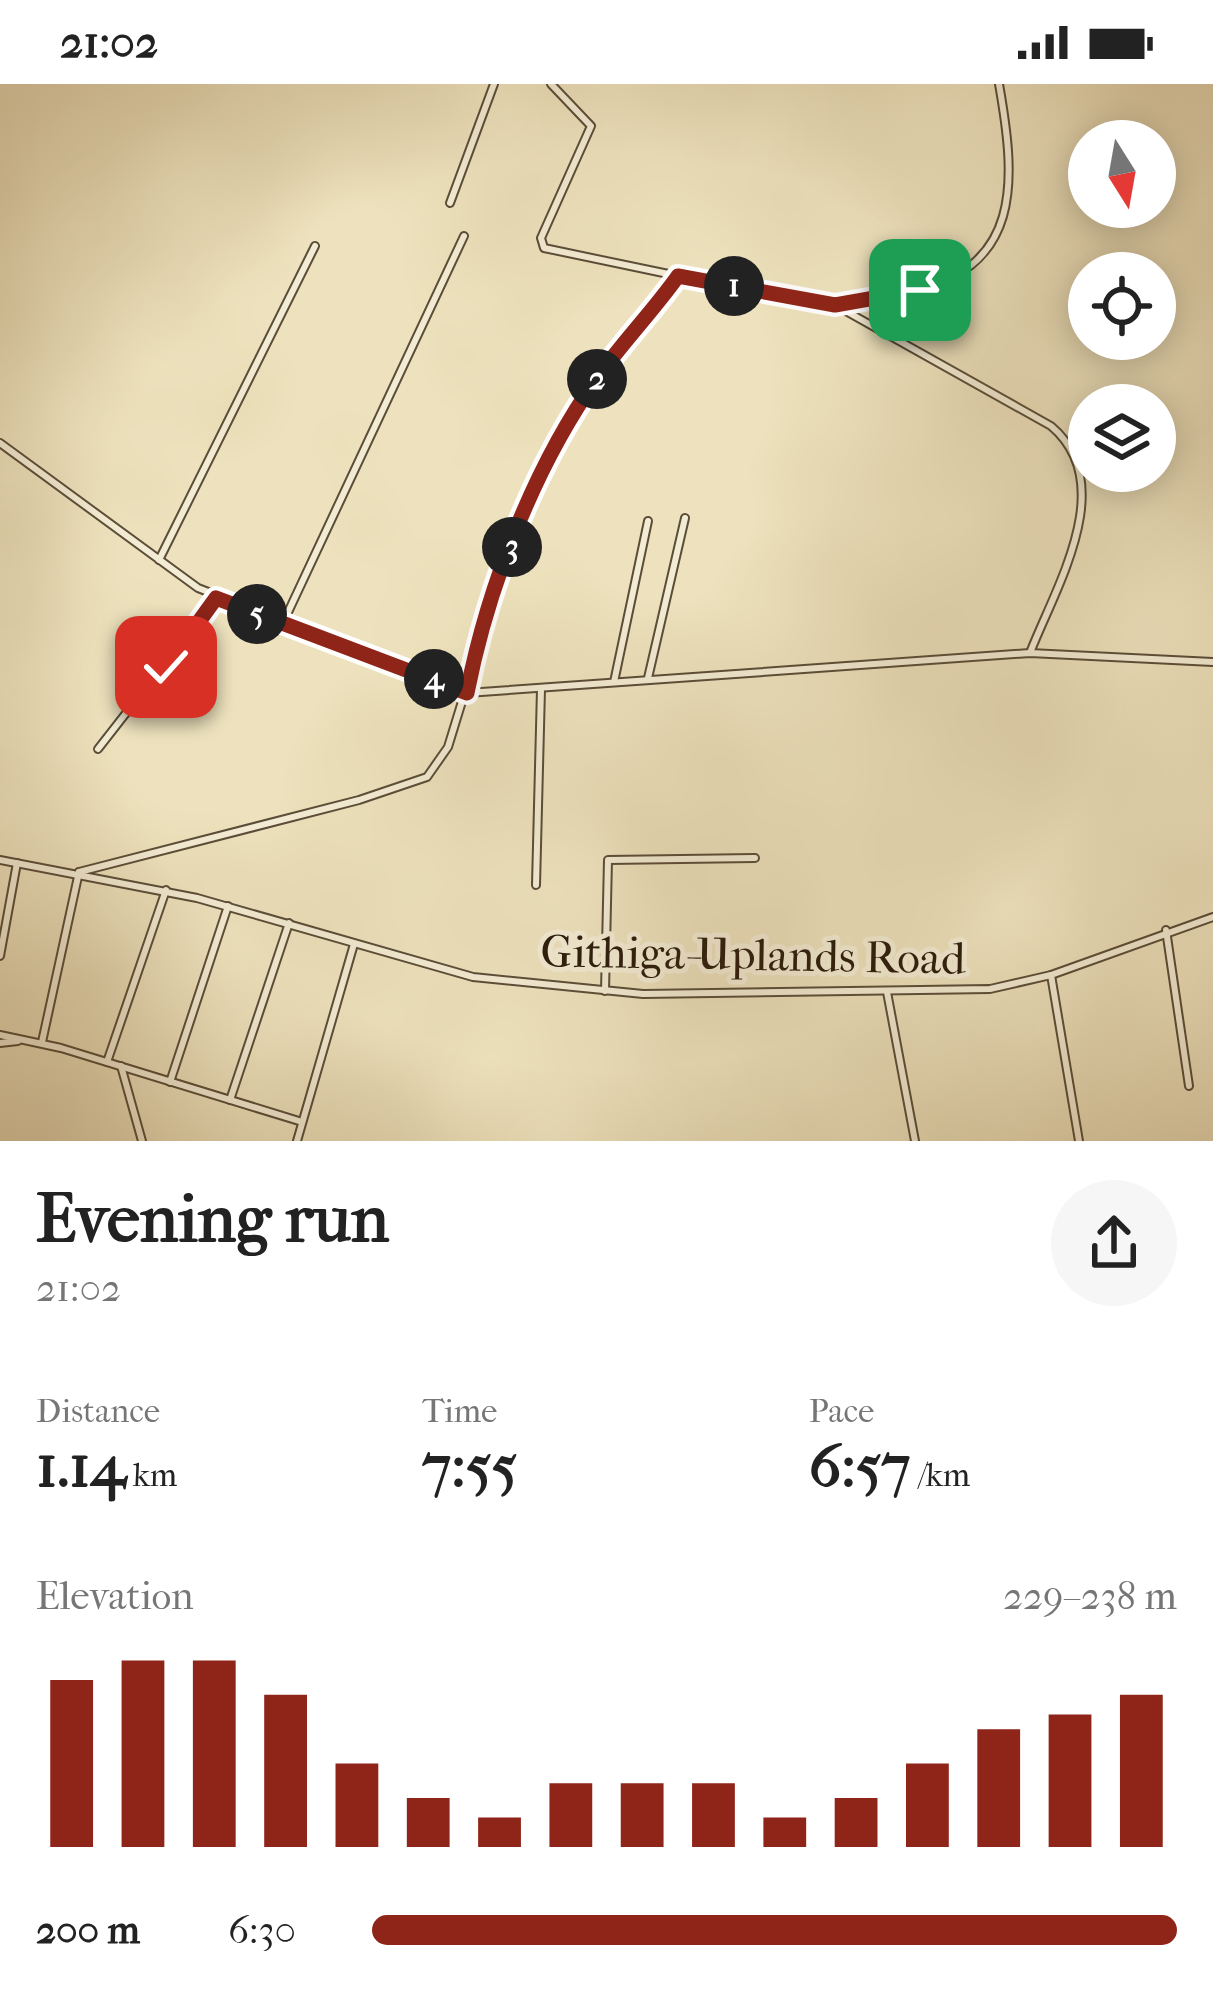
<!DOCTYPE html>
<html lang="en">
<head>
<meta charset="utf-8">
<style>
	body { margin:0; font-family:"IM FELL French Canon",serif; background:#f6f6f6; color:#222; height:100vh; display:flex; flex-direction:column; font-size:45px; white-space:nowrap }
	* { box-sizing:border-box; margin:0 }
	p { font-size:39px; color:#767676 }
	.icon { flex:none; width:66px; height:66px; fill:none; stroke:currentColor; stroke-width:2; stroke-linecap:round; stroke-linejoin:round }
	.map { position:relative; height:1057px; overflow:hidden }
	.sheet { display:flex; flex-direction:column; background:#fff; flex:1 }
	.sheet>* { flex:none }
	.needle { width:78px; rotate:169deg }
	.controls { position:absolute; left:1068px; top:36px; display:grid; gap:24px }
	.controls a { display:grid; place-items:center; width:108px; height:108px; border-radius:50%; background:#fff; box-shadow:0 6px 30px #0003; font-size:60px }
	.pin { position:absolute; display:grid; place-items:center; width:102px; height:102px; color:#fff; margin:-51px; border-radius:24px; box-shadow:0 6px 18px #0006 }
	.km { position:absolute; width:60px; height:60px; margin:-30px; border-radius:50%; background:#222; color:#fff; font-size:33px; line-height:60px; text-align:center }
	.round { display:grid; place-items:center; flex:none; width:126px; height:126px; border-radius:63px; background:#f6f6f6 }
	.head { display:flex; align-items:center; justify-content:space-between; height:204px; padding:0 36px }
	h1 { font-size:66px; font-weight:700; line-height:90px }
	.metrics { display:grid; grid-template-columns:repeat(3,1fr); gap:18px; height:204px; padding:12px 36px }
	.metrics div { display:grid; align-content:center }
	.metrics b { font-size:60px; font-weight:700 }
	.metrics small { font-size:33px; font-weight:400 }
	.metrics p { font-size:33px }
	.chart { height:336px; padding:24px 36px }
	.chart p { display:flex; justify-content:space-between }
	.chart svg { width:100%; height:216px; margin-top:12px; stroke:#8f2418; stroke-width:6 }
	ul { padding:0 36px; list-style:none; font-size:39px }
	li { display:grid; grid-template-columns:192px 144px 1fr; align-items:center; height:90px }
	li i { height:30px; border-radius:15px; background:#8f2418 }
	.status { display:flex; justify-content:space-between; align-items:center; height:84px; padding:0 60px; background:#fff; direction:ltr }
	.status svg { height:33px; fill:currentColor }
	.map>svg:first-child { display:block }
</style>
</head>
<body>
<div class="status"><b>21:02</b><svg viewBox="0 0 49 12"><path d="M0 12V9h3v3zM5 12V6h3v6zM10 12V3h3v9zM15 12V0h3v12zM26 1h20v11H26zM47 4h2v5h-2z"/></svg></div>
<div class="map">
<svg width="1213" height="1057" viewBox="0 0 1213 1057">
	<rect width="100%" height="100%" fill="#ede2bd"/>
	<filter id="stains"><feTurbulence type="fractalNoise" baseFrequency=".00167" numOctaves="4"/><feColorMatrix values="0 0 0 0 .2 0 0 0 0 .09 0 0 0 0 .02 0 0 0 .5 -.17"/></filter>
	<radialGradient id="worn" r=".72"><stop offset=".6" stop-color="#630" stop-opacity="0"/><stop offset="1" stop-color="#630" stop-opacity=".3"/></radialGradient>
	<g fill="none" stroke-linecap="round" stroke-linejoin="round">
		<defs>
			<g id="street">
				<path d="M 551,0 L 591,42 L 541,154 L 544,164 L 678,192"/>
				<path d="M 450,119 L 494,0"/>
				<path d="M 835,221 L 1051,342 C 1120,400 1055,504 1030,569"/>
				<path d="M 0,359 L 198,504 L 467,609 L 1030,569 L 1213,578"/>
				<path d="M 159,476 L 315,162"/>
				<path d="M 283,539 L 464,152"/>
				<path d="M 648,594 L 685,434"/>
				<path d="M 614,598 L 648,437"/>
				<path d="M 98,665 L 216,514"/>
				<path d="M 0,776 L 197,814 L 473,893 L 643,910 L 990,905 L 1051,891 L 1213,833"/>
				<path d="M 79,788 L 359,716 L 427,693 L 448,663 L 499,497 L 568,343 L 599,292 L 678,192 C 728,200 781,216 832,221 C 854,222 882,213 905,209 C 1024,186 1016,97 999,0"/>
				<path d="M 536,801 L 541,605"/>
				<path d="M 1166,846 L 1189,1002"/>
				<path d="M 0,872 L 17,779"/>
				<path d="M 1051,891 L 1079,1057"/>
				<path d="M 605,907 L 608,776 L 755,774"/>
				<path d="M 887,908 L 915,1057"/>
				<path d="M 0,951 L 61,964 L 299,1037"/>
				<path d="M 42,958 L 79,788"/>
				<path d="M 0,959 L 18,957"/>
				<path d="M 107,978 L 166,806"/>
				<path d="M 121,982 L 142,1057"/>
				<path d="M 170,998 L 228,822"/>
				<path d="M 230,1016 L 289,839"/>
				<path d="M 297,1057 L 354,860"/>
			</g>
		</defs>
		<use href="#street" stroke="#5b4d38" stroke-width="10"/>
		<use href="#street" stroke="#f3ecd4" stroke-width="6"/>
	</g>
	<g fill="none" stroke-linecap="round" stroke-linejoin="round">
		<defs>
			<path id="route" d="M 166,583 L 216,514 L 467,609 C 488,502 534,383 597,294 C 622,259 653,227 678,192 L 835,221 L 920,206"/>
		</defs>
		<use href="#route" stroke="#fff" stroke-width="24"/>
		<use href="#route" stroke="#8f2418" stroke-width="15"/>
	</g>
	<g text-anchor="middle" stroke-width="10" stroke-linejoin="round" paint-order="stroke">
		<g font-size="45" fill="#2a1b0b" stroke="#f3ecd4">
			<text transform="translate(753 870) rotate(1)" y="16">Githiga-Uplands Road</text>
		</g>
	</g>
	<rect width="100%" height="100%" filter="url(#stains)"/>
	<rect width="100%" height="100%" fill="url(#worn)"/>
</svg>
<div class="controls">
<a><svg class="needle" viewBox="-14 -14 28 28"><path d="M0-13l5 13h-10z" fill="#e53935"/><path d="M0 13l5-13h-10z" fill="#767676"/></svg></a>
<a><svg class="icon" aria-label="locate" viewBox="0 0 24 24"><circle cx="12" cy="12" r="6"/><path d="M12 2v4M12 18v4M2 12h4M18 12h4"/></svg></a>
<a><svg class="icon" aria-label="layers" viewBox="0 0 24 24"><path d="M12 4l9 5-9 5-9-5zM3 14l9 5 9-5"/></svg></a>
</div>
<div class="pin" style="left:920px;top:206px;background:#1e9e55"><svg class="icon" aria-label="arrive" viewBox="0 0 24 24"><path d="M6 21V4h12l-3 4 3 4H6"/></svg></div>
<div class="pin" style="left:166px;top:583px;background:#d93025"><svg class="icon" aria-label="check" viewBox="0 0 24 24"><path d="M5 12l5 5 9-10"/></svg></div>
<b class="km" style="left:734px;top:202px">1</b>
<b class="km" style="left:597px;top:295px">2</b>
<b class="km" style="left:512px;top:463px">3</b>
<b class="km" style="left:434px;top:595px">4</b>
<b class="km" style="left:257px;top:530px">5</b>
</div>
<section class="sheet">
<div class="head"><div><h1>Evening run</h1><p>21:02</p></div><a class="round"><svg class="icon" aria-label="share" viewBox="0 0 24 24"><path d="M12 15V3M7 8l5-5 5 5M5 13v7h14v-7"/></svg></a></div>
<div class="metrics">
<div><p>Distance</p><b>1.14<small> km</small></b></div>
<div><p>Time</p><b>7:55</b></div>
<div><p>Pace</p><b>6:57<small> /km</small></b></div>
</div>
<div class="chart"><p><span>Elevation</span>229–238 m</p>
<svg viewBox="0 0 160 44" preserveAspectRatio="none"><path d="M5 44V10M15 44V6M25 44V6M35 44V13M45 44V27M55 44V34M65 44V38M75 44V31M85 44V31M95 44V31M105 44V38M115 44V34M125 44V27M135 44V20M145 44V17M155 44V13"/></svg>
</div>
<ul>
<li><b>200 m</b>6:30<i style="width:100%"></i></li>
</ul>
</section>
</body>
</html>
